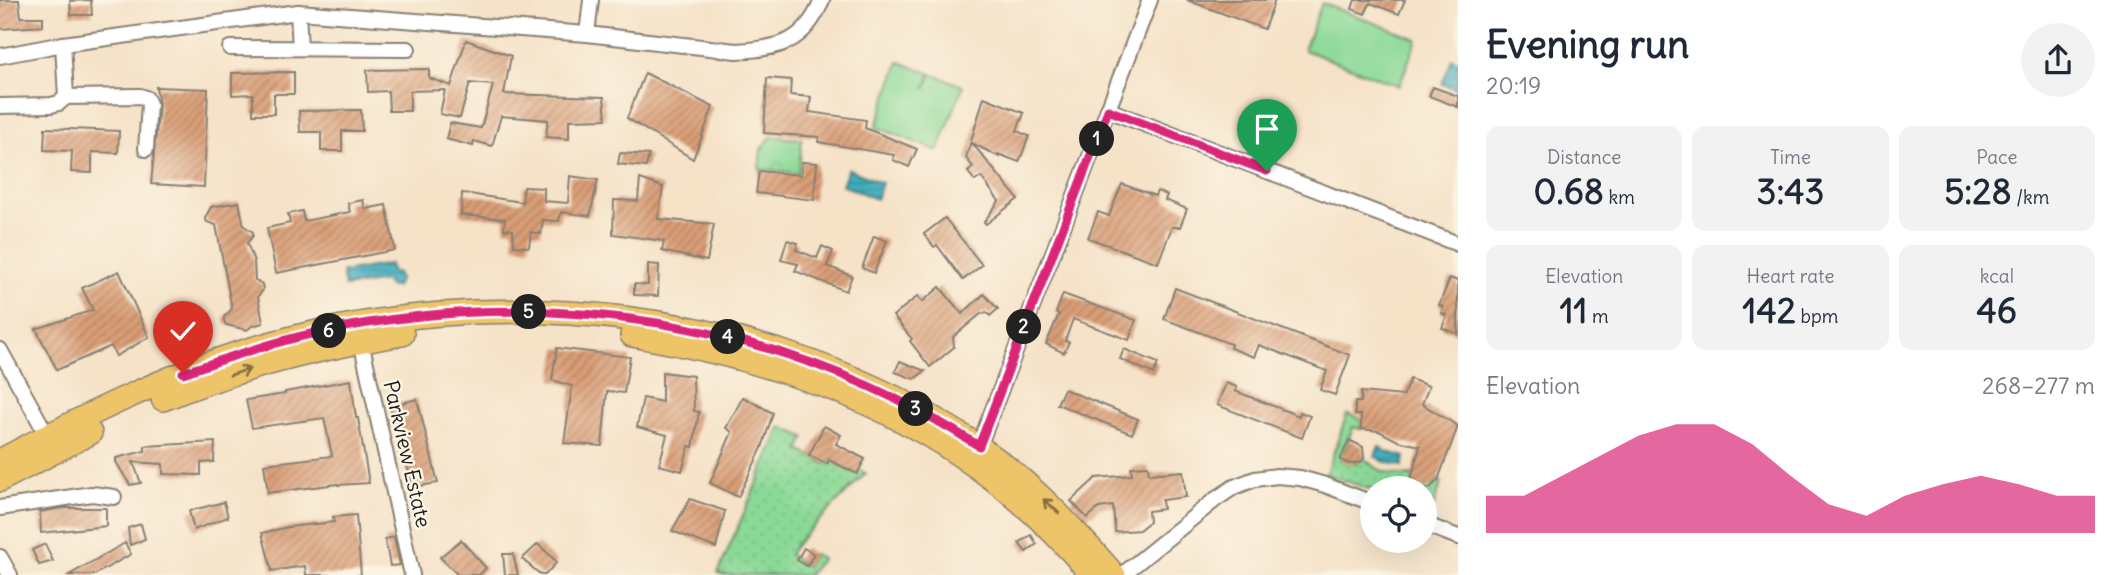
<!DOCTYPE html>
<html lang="en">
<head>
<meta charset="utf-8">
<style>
	body { margin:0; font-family:Delius,sans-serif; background:#f2f2f3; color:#1f2937; height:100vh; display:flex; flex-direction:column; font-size:26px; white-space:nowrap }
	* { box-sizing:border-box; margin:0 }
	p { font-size:23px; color:#747a83 }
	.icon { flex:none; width:38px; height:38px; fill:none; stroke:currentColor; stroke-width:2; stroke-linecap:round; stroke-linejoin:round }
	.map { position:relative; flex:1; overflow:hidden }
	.panel { display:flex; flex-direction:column; background:#fff; width:665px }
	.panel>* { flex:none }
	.buttons { position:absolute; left:1360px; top:476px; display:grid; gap:14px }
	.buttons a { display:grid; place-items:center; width:77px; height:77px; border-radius:50%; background:#fff; box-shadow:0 7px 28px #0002; font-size:35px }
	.pin { position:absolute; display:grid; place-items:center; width:60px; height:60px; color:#fff; margin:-72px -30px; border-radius:50% 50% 50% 0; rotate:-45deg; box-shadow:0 0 7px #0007 }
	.pin .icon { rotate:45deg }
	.km { position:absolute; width:35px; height:35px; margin:-18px; border-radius:50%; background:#222; color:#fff; font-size:19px; line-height:35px; text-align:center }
	.round { display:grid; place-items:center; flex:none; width:74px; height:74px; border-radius:37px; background:#f2f2f3 }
	.head { display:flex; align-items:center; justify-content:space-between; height:119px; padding:0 28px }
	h1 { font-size:38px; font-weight:700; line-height:52px }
	.metrics { display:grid; grid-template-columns:repeat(3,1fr); gap:10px; height:119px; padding:7px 28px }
	.metrics div { display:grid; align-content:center; border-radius:14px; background:#f2f2f3; text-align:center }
	.metrics b { font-size:35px; font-weight:700 }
	.metrics small { font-size:19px; font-weight:400 }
	.metrics p { font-size:19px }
	.chart { height:196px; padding:14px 28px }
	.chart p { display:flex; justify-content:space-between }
	.chart svg { width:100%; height:126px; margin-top:7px; fill:#db2777; opacity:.7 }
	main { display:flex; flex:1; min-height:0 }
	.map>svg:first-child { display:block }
</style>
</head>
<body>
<main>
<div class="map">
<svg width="1458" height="575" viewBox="0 0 1458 575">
	<defs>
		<pattern id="grass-dots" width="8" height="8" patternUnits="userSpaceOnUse" patternTransform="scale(1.75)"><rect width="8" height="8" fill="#8bd997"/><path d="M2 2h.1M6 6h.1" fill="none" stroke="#77ba82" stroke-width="1.8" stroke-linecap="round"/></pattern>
		<pattern id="park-crowns" width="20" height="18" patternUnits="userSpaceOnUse" patternTransform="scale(1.75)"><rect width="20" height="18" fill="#8bd997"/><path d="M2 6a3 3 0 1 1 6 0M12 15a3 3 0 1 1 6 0" fill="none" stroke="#77ba82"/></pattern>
		<pattern id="water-rules" width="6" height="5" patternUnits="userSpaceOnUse" patternTransform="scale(1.75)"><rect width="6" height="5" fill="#40aebd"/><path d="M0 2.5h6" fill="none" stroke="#358d99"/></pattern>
		<pattern id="building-hatch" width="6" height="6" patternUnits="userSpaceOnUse" patternTransform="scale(1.75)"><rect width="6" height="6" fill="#da9e77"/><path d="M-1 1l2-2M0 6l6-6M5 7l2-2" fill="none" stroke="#b08061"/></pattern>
	</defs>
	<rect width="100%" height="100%" fill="#fcf5e5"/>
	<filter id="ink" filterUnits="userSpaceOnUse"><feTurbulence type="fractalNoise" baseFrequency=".0143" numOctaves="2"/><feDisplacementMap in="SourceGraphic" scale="14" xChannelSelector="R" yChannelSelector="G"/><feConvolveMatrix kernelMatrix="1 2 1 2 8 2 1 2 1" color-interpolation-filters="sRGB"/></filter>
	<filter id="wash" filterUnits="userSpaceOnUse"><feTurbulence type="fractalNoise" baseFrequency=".00686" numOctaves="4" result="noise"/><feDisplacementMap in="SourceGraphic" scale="28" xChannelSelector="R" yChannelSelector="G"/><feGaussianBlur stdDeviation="1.57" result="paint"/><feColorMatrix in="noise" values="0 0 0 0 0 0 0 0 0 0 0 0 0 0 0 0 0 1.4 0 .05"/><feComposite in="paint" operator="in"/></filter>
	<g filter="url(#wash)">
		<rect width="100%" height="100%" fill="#f5e2c7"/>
		<g fill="url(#grass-dots)" stroke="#547a5a" stroke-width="2">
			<path d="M 1347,414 L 1361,419 L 1361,429 L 1353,427 L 1341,460 L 1356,464 L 1364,458 C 1378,472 1392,476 1411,475 L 1414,485 L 1419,488 L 1372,488 L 1372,490 L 1326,474 Z"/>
			<path d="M 781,427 L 805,437 L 799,450 L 826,464 L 829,460 L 857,474 L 859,470 L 866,473 L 797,543 L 789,555 L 807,566 L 814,554 L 822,559 L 808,575 L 725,575 L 718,573 Z"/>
			<path d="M 1438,480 L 1442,482 L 1431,512 L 1425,510 L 1424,489 L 1434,486 Z"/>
		</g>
		<path fill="url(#park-crowns)" stroke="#547a5a" stroke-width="2" d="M 771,137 L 802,139 L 799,173 L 759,169 L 761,149 Z"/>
		<g fill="#8bd997" stroke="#547a5a" stroke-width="2">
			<path d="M 1322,3 L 1417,39 L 1399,86 L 1304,50 Z"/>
			<path d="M 899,62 L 930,73 L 925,89 L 932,74 L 963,86 L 938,151 L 876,127 Z"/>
		</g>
		<g fill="url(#water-rules)" stroke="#2e656c" stroke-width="2">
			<path d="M 1452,59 L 1458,61 L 1458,90 L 1442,84 Z"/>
			<path d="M 848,169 L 882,183 L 876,199 L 842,185 Z"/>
			<path d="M 390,264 L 391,272 L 397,273 L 400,278 L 396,287 L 390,287 L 385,281 L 345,287 L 342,272 Z"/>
			<path d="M 1379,446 L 1385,451 L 1405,457 L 1402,466 L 1382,461 L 1375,456 Z"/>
		</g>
		<g id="blocks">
			<g fill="url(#building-hatch)">
				<path d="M 0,0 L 19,0 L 21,17 L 43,17 L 43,26 L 0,29 Z"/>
				<path d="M 91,0 L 92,15 L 71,15 L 70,1 Z"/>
				<path d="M 1187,0 L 1275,0 L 1264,29 Z"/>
				<path d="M 1355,0 L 1405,0 L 1399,14 L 1370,3 L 1365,14 L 1352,9 Z"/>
				<path d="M 466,40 L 511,56 L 504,94 L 604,97 L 606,119 L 569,120 L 569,139 L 546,137 L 548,120 L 501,116 L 492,146 L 474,141 L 473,146 L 446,139 L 450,123 L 481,128 L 493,85 L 470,83 L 460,118 L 440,114 L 445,90 L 410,91 L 410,111 L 389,111 L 388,91 L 368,92 L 367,70 L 429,69 L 429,78 L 451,86 Z"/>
				<path d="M 294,72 L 294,94 L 274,94 L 274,114 L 253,114 L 253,94 L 232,95 L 232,73 Z"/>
				<path d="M 645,73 L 713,107 L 693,159 L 627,118 Z"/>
				<path d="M 767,78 L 791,80 L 790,95 L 811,97 L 809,112 L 866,120 L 865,128 L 917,149 L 909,167 L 893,160 L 894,155 L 818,142 L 819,137 L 764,133 Z"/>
				<path d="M 156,87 L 208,89 L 204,187 L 151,184 L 159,105 Z"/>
				<path d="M 1433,87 L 1458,96 L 1458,107 L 1429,96 Z"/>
				<path d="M 984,97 L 1024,113 L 1017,131 L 1029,136 L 1019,162 L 998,154 L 999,157 L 972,143 L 1018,199 L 986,224 L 984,222 L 999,201 L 981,177 L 975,181 L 968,172 L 973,167 L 966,158 Z"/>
				<path d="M 361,110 L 362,131 L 342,131 L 342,151 L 321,151 L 321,132 L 300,132 L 299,111 Z"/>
				<path d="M 45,128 L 119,131 L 118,153 L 92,152 L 92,173 L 71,172 L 72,151 L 44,150 Z"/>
				<path d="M 620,153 L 649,155 L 646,167 L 618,164 Z"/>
				<path d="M 802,162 L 817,163 L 814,200 L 756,193 L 759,171 L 801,175 Z"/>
				<path d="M 570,176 L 598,180 L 590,216 L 561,212 L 559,221 L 543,220 L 541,234 L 531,232 L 529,247 L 514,246 L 513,230 L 504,229 L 505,219 L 461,215 L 462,193 L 522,202 L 524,187 L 544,188 L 544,201 L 568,203 Z"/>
				<path d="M 640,179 L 663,187 L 658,219 L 714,224 L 707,261 L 662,251 L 664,241 L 613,234 L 614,200 L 638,201 Z"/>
				<path d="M 1122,184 L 1155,196 L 1157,191 L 1167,195 L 1165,200 L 1187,209 L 1180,227 L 1172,227 L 1158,263 L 1088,238 L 1098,212 L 1109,216 Z"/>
				<path d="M 363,200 L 365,209 L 386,205 L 395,250 L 276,273 L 267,228 L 290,223 L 288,214 L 302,211 L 304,221 L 350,212 L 348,203 Z"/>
				<path d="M 239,202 L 244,226 L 253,232 L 253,236 L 247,243 L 254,261 L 255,280 L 262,284 L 263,290 L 258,296 L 263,323 L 252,326 L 247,330 L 226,325 L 224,321 L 224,317 L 232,309 L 216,225 L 207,222 L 205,218 L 211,207 Z"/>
				<path d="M 945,218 L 982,265 L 963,280 L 937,245 L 934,247 L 924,234 Z"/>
				<path d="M 874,236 L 887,241 L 874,273 L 862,268 Z"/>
				<path d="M 787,240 L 798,243 L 796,250 L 817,258 L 822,246 L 833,251 L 827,266 L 852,276 L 846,291 L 795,271 L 798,264 L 781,260 Z"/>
				<path d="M 648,264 L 659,265 L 658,296 L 634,295 L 634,284 L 648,285 Z"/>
				<path d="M 119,271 L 149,337 L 116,356 L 111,346 L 57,370 L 36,329 L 93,310 L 82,288 Z"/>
				<path d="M 1450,278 L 1458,281 L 1458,334 L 1442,328 L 1447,315 L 1441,313 L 1443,307 L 1439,305 Z"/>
				<path d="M 940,287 L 962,314 L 984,294 L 998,309 L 990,316 L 986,312 L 984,314 L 982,313 L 953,337 L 954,347 L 930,367 L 910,341 L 912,339 L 893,316 L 918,296 L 922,302 Z"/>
				<path d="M 1175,288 L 1350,355 L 1335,395 L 1320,390 L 1327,371 L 1259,345 L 1254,357 L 1230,348 L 1231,344 L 1164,319 Z"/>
				<path d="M 1063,294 L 1136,320 L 1129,340 L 1073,319 L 1065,341 L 1069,342 L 1064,353 L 1046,344 L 1059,314 L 1056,313 Z"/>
				<path d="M 557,348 L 630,357 L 624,393 L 607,391 L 602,446 L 564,443 L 572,386 L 552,380 Z"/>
				<path d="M 1124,349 L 1158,363 L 1154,374 L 1120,359 Z"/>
				<path d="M 900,361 L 925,371 L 914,379 L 895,372 Z"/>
				<path d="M 662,372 L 693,376 L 694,411 L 699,412 L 693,447 L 689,446 L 682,471 L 659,465 L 667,435 L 637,427 L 643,398 L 662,402 Z"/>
				<path d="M 1410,379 L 1429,386 L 1422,404 L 1458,426 L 1438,480 L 1429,489 L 1419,488 L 1411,479 L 1420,446 L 1398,441 L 1379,431 L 1361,429 L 1361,415 L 1355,415 L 1355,402 L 1361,402 L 1361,392 L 1403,396 Z"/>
				<path d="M 351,380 L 356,418 L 358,418 L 369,483 L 338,485 L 338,484 L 268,493 L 264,464 L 332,456 L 324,418 L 252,428 L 246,400 L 285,394 L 285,392 Z"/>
				<path d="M 1226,383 L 1237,387 L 1235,391 L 1299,416 L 1300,412 L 1310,416 L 1302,438 L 1217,405 Z"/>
				<path d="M 1064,389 L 1138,419 L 1132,434 L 1057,404 Z"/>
				<path d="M 743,397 L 773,413 L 762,448 L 738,497 L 710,483 L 732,432 L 726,428 Z"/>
				<path d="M 417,399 L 438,483 L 413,487 L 390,406 Z"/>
				<path d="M 824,426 L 841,435 L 836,444 L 865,459 L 857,474 L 829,460 L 827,464 L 809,455 Z"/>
				<path d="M 1349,440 L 1363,447 L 1364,458 L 1361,462 L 1350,464 L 1340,460 Z"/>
				<path d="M 215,442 L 214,462 L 201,463 L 201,475 L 163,474 L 163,464 L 133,462 L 141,483 L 130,485 L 116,462 L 116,458 L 145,451 L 145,446 Z"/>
				<path d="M 1148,466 L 1149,474 L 1183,471 L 1186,497 L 1162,500 L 1163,509 L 1148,511 L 1149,522 L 1139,530 L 1115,532 L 1113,506 L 1099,508 L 1087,518 L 1071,501 L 1096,478 L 1132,475 L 1131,467 Z"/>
				<path d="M 690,499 L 725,511 L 716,548 L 672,531 Z"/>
				<path d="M 224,502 L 228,517 L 194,530 L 189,511 Z"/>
				<path d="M 63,508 L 106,508 L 106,526 L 41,533 L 40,512 Z"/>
				<path d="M 356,515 L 361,575 L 306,575 L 305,566 L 272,571 L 262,533 L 288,527 L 334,522 L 333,517 Z"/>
				<path d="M 141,524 L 145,539 L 130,545 L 128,528 Z"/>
				<path d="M 1031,535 L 1037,544 L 1026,552 L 1019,543 Z"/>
				<path d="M 394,537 L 400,565 L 390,566 L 385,539 Z"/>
				<path d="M 461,540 L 486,568 L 479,575 L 458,575 L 440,557 Z"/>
				<path d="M 125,543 L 131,554 L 94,575 L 69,575 Z"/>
				<path d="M 45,544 L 53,561 L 39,565 L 32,550 Z"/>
				<path d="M 538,544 L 557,562 L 545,575 L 541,575 L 522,559 Z"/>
				<path d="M 804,548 L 814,554 L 807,566 L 797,560 Z"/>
				<path d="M 503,554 L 513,554 L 518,575 L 505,575 Z"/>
			</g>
		</g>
	</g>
	<g filter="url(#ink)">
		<use href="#blocks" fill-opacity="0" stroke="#887f72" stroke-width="2"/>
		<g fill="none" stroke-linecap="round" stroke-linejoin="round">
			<defs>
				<g id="minor">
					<path d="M 298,12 L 300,48"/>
					<path d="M 587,34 L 591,0"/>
					<path d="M 63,44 L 66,97 L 140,96 L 146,98 L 149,104 L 146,149"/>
					<path d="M 230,48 L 408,49"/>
					<path d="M 0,56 L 63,44 L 298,12 L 587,34 L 736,51 C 778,49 805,43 822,0"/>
					<path d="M 0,106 L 51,105 L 59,103 L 66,97"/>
					<path d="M 1108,110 L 1458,244"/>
					<path d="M 361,341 L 412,575"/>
					<path d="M 0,350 L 47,435"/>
					<path d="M 979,446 L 1150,0"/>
					<path d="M 0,508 L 92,494 L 114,497"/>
					<path d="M 1424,524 L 1458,537"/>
					<path d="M 0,557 L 10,575"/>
					<path d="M 1122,575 L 1216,499 L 1234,487 L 1255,479 L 1277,476 L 1300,478 L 1325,485 L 1372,503"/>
				</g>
				<g id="primary">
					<path d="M 632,335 C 816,367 970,428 1092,575"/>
					<path d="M 163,399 C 239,367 321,348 402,334"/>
					<path d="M 0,461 C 80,418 164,376 252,349 C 487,278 771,306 976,445 C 1030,481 1072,527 1114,575"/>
					<path d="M 0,480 L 90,433"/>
				</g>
			</defs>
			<use href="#minor" stroke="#887f72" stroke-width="18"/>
			<use href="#primary" stroke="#887f72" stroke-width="26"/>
			<use href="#minor" stroke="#fff" stroke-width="14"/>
			<use href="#primary" stroke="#eec469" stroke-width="23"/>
		</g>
		<defs><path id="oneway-shaft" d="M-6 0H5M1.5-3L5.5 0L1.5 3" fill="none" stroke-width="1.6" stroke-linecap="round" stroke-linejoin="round" transform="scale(1.75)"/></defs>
		<g stroke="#857042">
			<use href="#oneway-shaft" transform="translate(240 372) rotate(-18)"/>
			<use href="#oneway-shaft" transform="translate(1051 506) rotate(-138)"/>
		</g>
	</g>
	<g fill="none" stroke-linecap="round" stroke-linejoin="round" filter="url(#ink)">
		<defs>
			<path id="route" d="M 183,373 C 227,358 270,343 315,333 C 544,283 781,319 979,446 L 1108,110 L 1267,171"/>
		</defs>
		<use href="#route" stroke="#fff" stroke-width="14"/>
		<use href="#route" stroke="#db2777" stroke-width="9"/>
	</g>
	<g text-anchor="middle" stroke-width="5" stroke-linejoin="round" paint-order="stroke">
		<g font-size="21" fill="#1c1c1c" stroke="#fcf5e5">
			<text transform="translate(407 454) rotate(77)" y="7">Parkview Estate</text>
		</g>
	</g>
</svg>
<div class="buttons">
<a><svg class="icon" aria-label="locate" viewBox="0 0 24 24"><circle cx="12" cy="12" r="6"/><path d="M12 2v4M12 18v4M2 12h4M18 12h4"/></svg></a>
</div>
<div class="pin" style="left:1267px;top:171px;background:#1e9e55"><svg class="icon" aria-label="arrive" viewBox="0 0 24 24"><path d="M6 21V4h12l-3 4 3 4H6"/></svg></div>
<div class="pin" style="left:183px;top:373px;background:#d93025"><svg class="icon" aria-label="check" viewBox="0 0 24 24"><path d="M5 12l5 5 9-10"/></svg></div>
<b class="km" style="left:1097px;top:139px">1</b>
<b class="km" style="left:1024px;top:327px">2</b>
<b class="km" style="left:916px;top:409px">3</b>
<b class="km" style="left:728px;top:337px">4</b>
<b class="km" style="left:529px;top:312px">5</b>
<b class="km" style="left:329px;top:331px">6</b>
</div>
<section class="panel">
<div class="head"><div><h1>Evening run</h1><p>20:19</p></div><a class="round"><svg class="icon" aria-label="share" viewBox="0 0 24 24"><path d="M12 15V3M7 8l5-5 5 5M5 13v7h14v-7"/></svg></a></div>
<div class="metrics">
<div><p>Distance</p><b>0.68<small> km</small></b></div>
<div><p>Time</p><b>3:43</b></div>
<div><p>Pace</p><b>5:28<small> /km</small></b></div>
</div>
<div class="metrics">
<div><p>Elevation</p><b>11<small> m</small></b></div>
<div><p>Heart rate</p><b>142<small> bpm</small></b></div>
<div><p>kcal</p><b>46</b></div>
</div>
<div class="chart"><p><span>Elevation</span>268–277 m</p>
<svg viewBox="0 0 160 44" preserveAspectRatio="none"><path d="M0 44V31L10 31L20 24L30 17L40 10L50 6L60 6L70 13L80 24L90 34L100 38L110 31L120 27L130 24L140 27L150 31L160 31V44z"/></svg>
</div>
</section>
</main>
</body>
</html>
